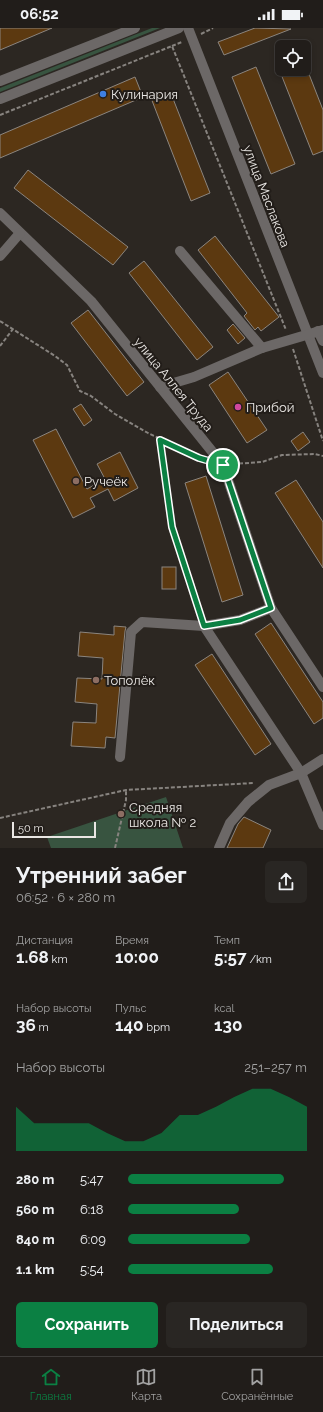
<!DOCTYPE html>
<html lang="ru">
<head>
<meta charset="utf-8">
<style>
	body { margin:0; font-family:Raleway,sans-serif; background:#292623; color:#f1f3f6; height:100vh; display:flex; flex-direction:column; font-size:15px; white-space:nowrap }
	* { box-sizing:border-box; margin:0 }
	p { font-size:13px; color:#a2a2a2 }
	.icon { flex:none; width:22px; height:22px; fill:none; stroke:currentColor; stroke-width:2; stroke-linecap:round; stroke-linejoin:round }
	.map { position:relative; height:820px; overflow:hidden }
	.drawer { display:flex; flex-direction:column; background:#211d1a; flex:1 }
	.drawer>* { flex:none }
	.buttons { position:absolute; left:275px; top:12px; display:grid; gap:8px }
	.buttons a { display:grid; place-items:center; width:36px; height:36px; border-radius:6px; background:#211d1a; box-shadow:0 2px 6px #0003,0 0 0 1px #3e3b39; font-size:20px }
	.scale { position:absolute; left:12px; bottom:10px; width:84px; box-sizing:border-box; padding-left:4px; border:2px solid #e9e6e3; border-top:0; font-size:11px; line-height:14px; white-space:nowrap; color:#e9e6e3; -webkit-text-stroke:3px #221d19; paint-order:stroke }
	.pin { position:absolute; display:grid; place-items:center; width:34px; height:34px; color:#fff; margin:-17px; border:2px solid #fff; border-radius:50%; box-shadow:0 1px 4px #0007 }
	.round { display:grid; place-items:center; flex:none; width:42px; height:42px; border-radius:6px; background:#292623 }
	.overview { display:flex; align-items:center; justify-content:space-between; height:68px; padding:0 16px }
	h1 { font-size:22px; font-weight:700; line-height:30px }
	.figures { display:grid; grid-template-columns:repeat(3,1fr); gap:6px; height:68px; padding:4px 16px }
	.figures div { display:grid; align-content:center }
	.figures b { font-size:17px; font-weight:700 }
	.figures small { font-size:11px; font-weight:400 }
	.figures p { font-size:11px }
	.chart { height:112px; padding:8px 16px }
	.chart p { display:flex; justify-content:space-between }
	.chart svg { width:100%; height:72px; margin-top:4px; fill:#0b8043; opacity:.7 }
	.cta { display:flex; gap:8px; margin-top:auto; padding:8px 16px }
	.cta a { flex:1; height:46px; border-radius:6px; background:#0b8043; color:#fff; font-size:16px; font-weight:700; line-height:46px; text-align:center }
	.cta a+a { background:#292623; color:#f1f3f6 }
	ul { padding:0 16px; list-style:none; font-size:13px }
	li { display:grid; grid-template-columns:64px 48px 1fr; align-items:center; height:30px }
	li i { height:10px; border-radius:5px; background:#0b8043 }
	.status { display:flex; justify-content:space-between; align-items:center; height:28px; padding:0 20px; background:#211d1a; direction:ltr }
	.status svg { height:11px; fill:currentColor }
	.menu { display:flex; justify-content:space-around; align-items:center; height:56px; border-top:1px solid #3e3b39; background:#211d1a; font-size:11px; color:#a2a2a2 }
	.menu a { display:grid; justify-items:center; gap:2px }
	.menu .current { color:#0b8043 }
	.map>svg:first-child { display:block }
</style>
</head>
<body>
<div class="status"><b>06:52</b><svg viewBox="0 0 49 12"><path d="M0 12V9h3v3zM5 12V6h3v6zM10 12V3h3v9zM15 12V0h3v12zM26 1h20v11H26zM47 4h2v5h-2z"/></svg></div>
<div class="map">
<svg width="323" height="820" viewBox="0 0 323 820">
	<rect width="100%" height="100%" fill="#2c2722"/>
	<g fill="#385440">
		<path d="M 152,0 L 160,0 L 0,64 L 0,60 Z"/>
		<path d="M 166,769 L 183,820 L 51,820 L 47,809 Z"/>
	</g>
	<g fill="#5c3910" stroke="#8b857f">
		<path d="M 0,0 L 52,0 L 0,22 Z"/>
		<path d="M 255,0 L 291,1 L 224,27 L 218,14 Z"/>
		<path d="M 256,39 L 295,136 L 271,146 L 232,49 Z"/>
		<path d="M 279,41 L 307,41 L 323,82 L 323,123 L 313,127 Z"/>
		<path d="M 135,49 L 143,69 L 0,130 L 0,107 Z"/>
		<path d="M 170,63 L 210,165 L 191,173 L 151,70 Z"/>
		<path d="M 28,142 L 128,219 L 113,237 L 14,160 Z"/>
		<path d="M 215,208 L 279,289 L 261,303 L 258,299 L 255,302 L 244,288 L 247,285 L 198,222 Z"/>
		<path d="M 144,233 L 213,319 L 197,332 L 129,245 Z"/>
		<path d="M 88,282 L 144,354 L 127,368 L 71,295 Z"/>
		<path d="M 233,296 L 245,310 L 238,316 L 227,302 Z"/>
		<path d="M 228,344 L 267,402 L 247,415 L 209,357 Z"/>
		<path d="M 81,376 L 92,392 L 84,398 L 73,381 Z"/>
		<path d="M 56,401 L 87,461 L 105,451 L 97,436 L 120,424 L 138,460 L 114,473 L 108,461 L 90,470 L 95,479 L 73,490 L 33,412 Z"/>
		<path d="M 303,404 L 310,414 L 298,423 L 291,413 Z"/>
		<path d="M 206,448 L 243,567 L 222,574 L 185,455 Z"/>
		<path d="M 296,452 L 323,494 L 323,540 L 275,465 Z"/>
		<rect x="162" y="539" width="14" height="22"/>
		<path d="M 271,595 L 323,674 L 323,690 L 314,696 L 255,606 Z"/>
		<path d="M 114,598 L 126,599 L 125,603 L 115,710 L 106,709 L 105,720 L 71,718 L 73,694 L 96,695 L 97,676 L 75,674 L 77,650 L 102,651 L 103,630 L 78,628 L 80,604 L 114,607 Z"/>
		<path d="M 212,626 L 271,716 L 255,727 L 195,637 Z"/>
		<path d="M 244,789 L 271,802 L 263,820 L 227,820 L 238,796 Z"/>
	</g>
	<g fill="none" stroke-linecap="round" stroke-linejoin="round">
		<g stroke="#87837f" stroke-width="2" stroke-dasharray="4 2" stroke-linecap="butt">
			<path d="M 201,6 L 213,0"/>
			<path d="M 172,18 L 182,14"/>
			<path d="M 0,87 L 172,18 L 286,302"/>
			<path d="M 0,293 L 55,328 L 67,337 L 80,363 L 91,368 L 115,386 L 148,405 L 205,432"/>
			<path d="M 0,318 L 13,301"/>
			<path d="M 293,321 L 323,413"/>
			<path d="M 160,412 L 172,499 L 200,587"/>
			<path d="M 233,436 L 262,434 L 282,427 L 315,426 L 323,428"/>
			<path d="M 0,790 L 126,762 L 254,755"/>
			<path d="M 115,820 L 126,772 L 126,762"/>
		</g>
		<g stroke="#6c6867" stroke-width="10">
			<path d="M 188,0 L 323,345"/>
			<path d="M 0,53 L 135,0"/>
			<path d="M 0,71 L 179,0"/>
			<path d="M 0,185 L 91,273 L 223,437 L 271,580 L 323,659"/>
			<path d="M 180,223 L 262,320"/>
			<path d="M 0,228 L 20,205"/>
			<path d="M 318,303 L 323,313"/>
			<path d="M 160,359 L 194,349 L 262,320 L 323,302"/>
			<path d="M 204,598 L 301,745 L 323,797"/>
			<path d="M 120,729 L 131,604 L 142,594 L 204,598 L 240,592 L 271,580"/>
			<path d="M 219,820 L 230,795 L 248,774 L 269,757 L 301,745 L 323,731"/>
		</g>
	</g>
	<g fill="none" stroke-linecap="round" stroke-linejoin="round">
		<defs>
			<path id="route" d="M 160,412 L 199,430 L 223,437 L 271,580 L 240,592 L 204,598 L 172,499 Z"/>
		</defs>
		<use href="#route" stroke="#fff" stroke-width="8"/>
		<use href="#route" stroke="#0b8043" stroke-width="5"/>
	</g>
	<circle fill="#3f7fe0" stroke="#221d19" stroke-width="1.5" cx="103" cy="66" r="4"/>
	<circle fill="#d1479c" stroke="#221d19" stroke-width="1.5" cx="238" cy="379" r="4"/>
	<g fill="#8d6e63" stroke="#221d19" stroke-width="1.5">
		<circle cx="76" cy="453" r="4"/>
		<circle cx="96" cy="652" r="4"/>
		<circle cx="121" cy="786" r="4"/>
	</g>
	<g text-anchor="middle" stroke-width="4" stroke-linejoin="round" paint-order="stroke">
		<g font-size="13" fill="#e9e6e3" stroke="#221d19" text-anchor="start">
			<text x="111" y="71">Кулинария</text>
			<text x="246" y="384">Прибой</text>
			<text x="84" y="458">Ручеёк</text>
			<text x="104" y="657">Тополёк</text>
			<text x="129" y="784">Средняя<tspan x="129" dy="15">школа № 2</tspan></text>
		</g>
		<g font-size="13" fill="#e9e6e3" stroke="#221d19">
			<text transform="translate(267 168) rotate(69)" y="5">улица Маслакова</text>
			<text transform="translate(174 356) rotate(51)" y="5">улица Аллея Труда</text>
		</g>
	</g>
</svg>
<div class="buttons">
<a><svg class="icon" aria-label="locate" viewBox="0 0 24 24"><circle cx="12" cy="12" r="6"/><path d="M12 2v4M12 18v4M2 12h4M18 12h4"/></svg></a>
</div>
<div class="scale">50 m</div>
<div class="pin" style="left:223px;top:437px;background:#1e9e55"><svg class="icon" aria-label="arrive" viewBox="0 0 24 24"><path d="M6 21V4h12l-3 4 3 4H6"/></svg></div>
</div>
<section class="drawer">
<div class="overview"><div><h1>Утренний забег</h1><p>06:52 · 6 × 280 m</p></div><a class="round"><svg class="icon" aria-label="share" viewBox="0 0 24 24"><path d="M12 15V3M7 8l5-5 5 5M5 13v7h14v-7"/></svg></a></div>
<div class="figures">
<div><p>Дистанция</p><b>1.68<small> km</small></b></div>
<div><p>Время</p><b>10:00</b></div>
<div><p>Темп</p><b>5:57<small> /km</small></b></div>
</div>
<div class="figures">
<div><p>Набор высоты</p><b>36<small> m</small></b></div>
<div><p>Пульс</p><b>140<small> bpm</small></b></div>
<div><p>kcal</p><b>130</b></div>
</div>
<div class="chart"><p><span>Набор высоты</span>251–257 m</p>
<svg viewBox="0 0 160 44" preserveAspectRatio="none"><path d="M0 44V17L10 27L20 27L30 27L40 27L50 33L60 38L70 38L80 33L90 22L100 22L110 17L120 11L130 6L140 6L150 11L160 17V44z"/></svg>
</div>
<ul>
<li><b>280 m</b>5:47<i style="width:87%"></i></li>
<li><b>560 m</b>6:18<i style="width:62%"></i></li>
<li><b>840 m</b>6:09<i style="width:68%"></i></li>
<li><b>1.1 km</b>5:54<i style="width:81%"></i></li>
</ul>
<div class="cta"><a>Сохранить</a><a>Поделиться</a></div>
</section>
<nav class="menu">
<a class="current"><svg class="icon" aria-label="home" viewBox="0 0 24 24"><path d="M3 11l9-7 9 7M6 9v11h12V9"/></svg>Главная</a>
<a><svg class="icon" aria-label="map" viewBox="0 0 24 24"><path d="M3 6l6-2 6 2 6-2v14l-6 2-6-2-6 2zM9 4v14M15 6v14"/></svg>Карта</a>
<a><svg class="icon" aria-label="saved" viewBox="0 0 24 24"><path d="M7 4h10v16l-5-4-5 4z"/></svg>Сохранённые</a>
</nav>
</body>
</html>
